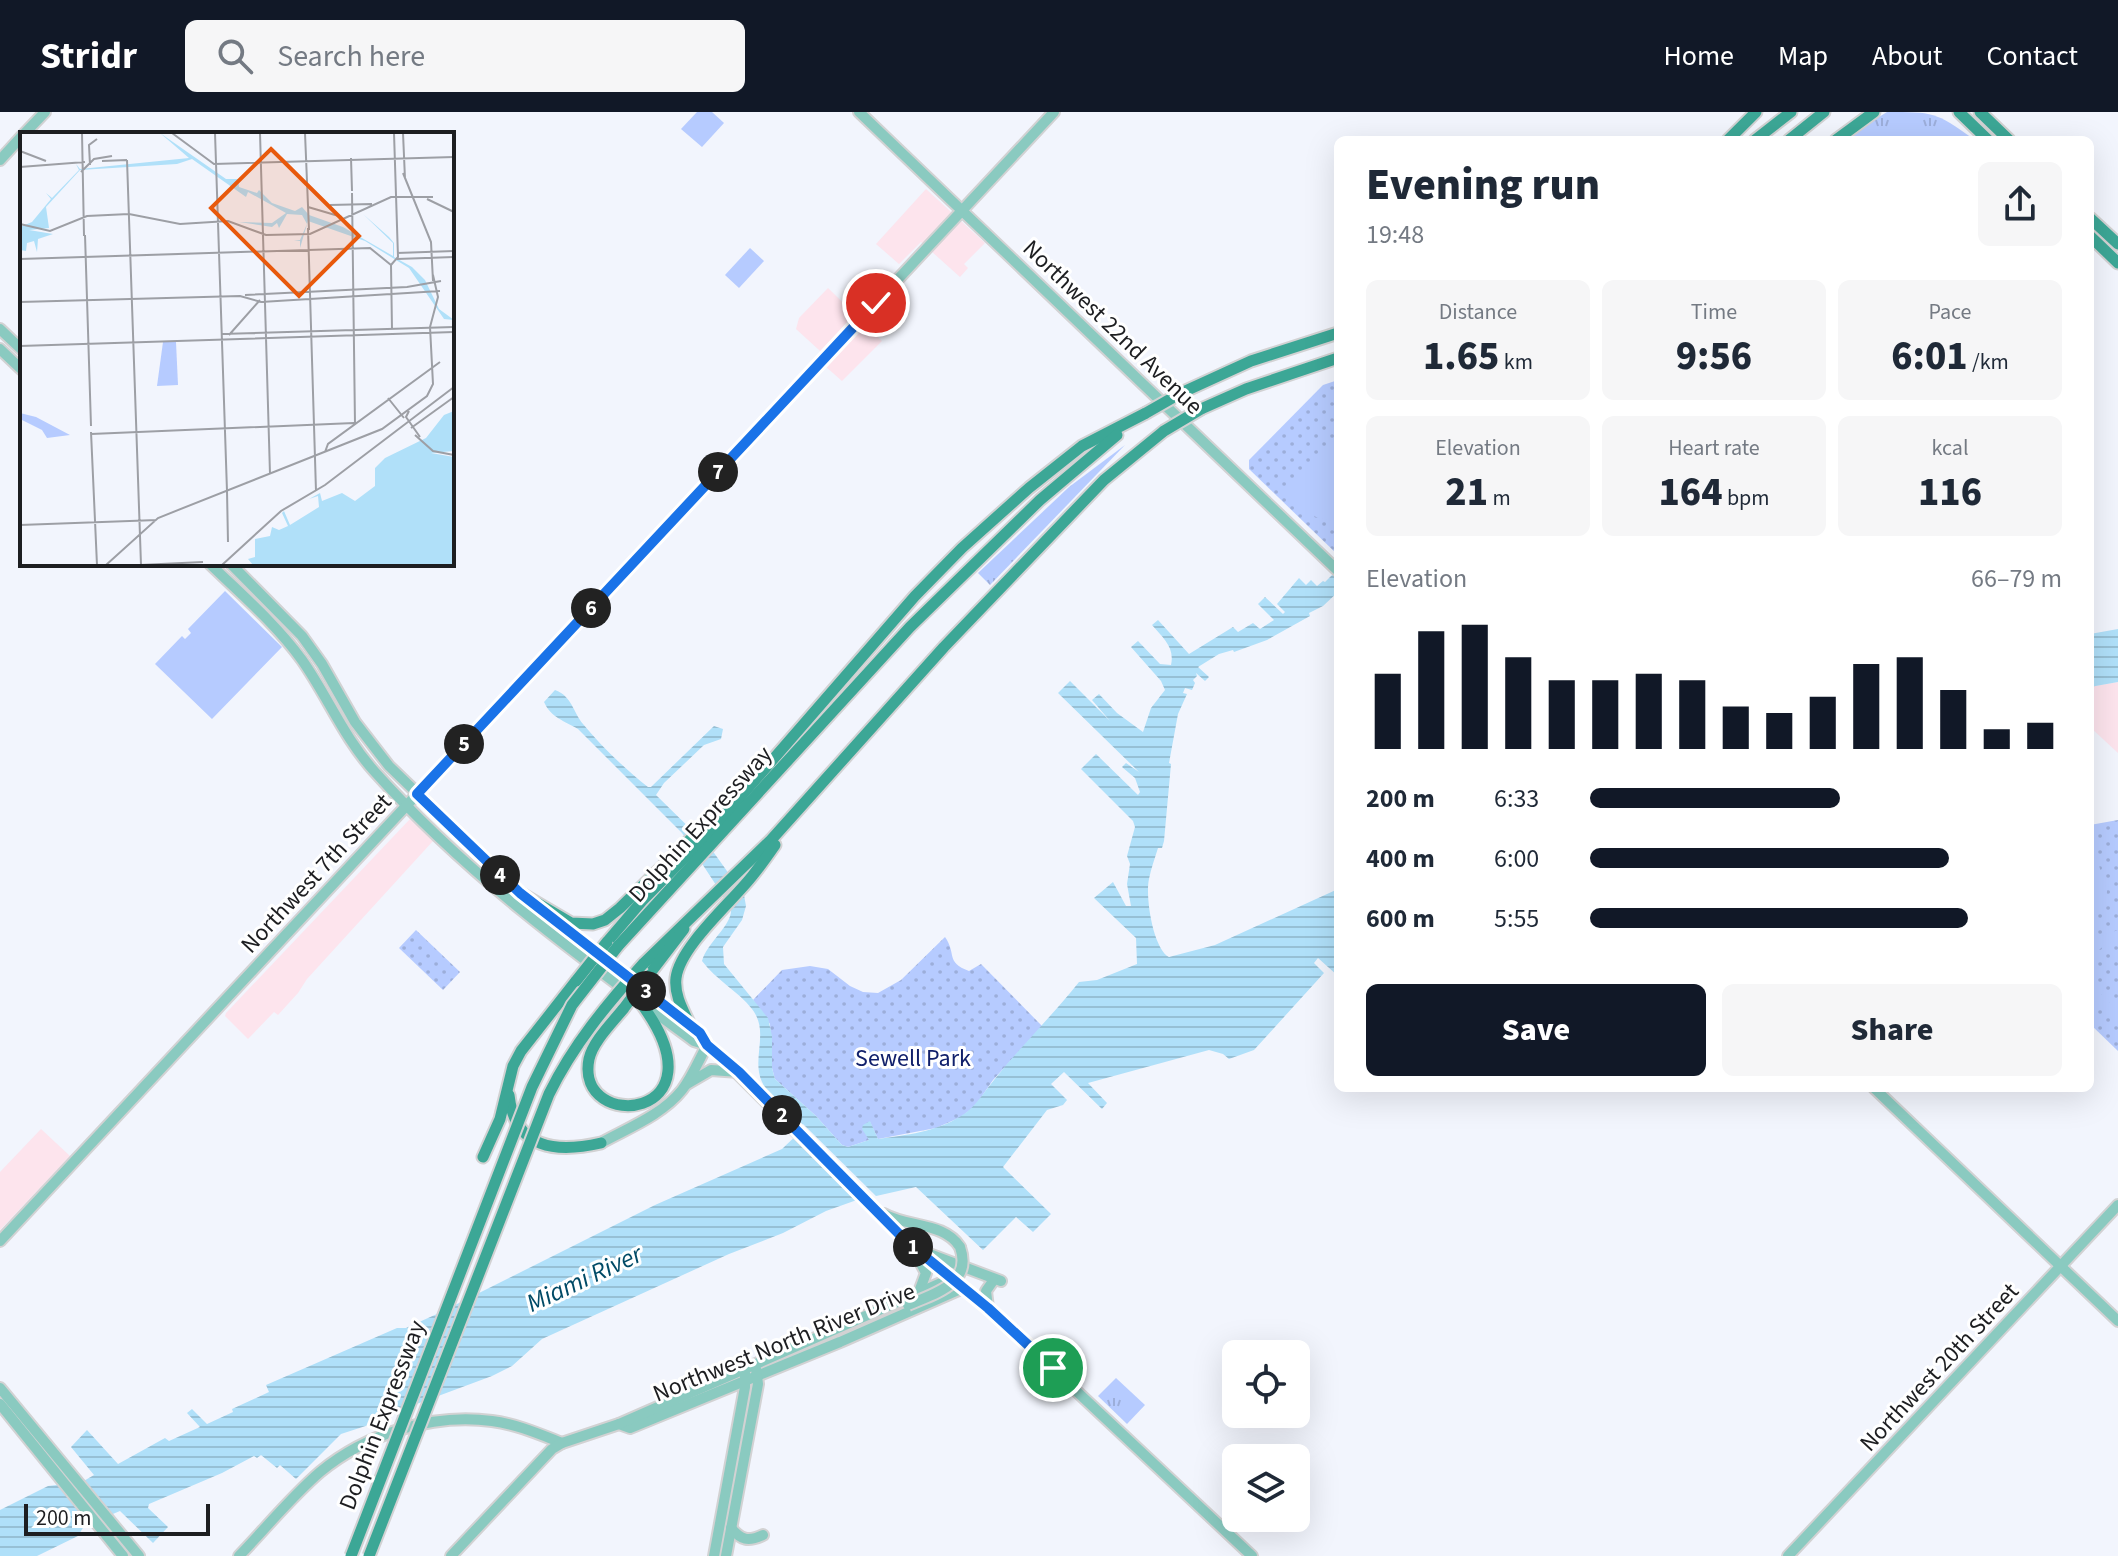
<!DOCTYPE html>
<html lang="en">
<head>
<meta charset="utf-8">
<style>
	body { margin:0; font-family:"Source Sans 3",sans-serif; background:#f6f6f7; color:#1f2937; height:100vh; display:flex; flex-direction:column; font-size:30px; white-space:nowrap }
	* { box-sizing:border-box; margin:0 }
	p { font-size:26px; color:#747a83 }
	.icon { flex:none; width:44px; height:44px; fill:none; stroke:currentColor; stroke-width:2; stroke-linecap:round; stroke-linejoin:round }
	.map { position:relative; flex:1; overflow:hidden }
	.details { position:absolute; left:1334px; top:24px; width:760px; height:956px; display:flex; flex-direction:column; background:#fff; border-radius:12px; box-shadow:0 8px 32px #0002 }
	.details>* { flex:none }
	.tools { position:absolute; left:1222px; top:1228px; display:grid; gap:16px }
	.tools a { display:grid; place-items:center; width:88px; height:88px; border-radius:12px; background:#fff; box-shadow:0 8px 32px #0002; font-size:40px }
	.scale { position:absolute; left:24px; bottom:20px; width:186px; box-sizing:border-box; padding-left:8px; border:4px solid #1d1e21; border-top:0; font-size:22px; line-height:28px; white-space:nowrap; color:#1d1e21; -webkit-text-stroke:6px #fff; paint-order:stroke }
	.pin { position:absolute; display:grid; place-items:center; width:68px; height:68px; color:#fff; margin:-34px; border:4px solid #fff; border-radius:50%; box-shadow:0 2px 8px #0007 }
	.km { position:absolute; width:40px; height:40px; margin:-20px; border-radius:50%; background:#222; color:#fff; font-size:22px; line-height:40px; text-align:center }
	.round { display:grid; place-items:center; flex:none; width:84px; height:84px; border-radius:12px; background:#f6f6f7 }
	.headline { display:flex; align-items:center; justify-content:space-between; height:136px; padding:0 32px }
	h1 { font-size:44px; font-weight:800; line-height:60px }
	.stats { display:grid; grid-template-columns:repeat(3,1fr); gap:12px; height:136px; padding:8px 32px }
	.stats div { display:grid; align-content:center; border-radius:12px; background:#f6f6f7; text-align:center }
	.stats b { font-size:40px; font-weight:800 }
	.stats small { font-size:22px; font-weight:400 }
	.stats p { font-size:22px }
	.chart { height:224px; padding:16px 32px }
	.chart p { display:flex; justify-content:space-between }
	.chart svg { width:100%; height:144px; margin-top:8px; stroke:#111827; stroke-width:6 }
	.primary-button { display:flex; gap:16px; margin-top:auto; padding:16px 32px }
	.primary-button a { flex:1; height:92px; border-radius:12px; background:#111827; color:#fff; font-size:32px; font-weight:800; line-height:92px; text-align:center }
	.primary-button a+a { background:#f6f6f7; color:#1f2937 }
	ul { padding:0 32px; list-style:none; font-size:26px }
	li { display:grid; grid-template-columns:128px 96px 1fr; align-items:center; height:60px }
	li i { height:20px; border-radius:10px; background:#111827 }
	header { display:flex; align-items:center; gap:48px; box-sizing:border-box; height:112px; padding:0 40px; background:#111827; color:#fff }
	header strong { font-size:38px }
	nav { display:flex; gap:44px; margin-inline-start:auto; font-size:28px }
	.search { width:560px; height:72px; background:#f6f6f7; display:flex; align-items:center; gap:20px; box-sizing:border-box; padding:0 28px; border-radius:12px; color:#747a83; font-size:30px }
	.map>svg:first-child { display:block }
</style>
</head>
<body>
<header>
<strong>Stridr</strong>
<div class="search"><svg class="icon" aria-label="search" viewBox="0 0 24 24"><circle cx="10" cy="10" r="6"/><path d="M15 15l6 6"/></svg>Search here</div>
<nav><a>Home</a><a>Map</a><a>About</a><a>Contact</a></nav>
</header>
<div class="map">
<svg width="2118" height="1444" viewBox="0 0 2118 1444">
	<defs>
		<pattern id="grass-tufts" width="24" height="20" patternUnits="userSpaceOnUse" patternTransform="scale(2)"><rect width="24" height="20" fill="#b6cbff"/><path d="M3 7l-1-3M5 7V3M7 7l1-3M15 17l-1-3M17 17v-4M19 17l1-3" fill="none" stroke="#9caeda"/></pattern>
		<pattern id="park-dots" width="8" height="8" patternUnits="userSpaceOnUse" patternTransform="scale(2)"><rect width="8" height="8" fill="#b6cbff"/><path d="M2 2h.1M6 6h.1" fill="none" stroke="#9caeda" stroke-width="1.8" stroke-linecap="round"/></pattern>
		<pattern id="water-rules" width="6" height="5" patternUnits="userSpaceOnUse" patternTransform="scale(2)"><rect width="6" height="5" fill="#b0e0f9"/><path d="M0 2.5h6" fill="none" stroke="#97c0d5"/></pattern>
	</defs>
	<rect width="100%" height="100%" fill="#f2f5fd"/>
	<g fill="#fde4ed">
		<path d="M 926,77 L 985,131 L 964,152 L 968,156 L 960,165 L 921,130 L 899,152 L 876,132 Z"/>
		<path d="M 828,176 L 882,229 L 842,269 L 825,254 L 830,248 L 796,217 L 799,206 Z"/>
		<path d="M 2118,570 L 2118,641 L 2090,615 L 2090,575 Z"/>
		<path d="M 410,707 L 433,729 L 307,867 L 298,881 L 278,903 L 274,900 L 248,927 L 225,904 L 226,901 Z"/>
		<path d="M 41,1017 L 70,1044 L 0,1118 L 0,1060 Z"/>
	</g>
	<g fill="url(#grass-tufts)">
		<path d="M 1887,0 C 1933,0 1936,0 1972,26 L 1842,28 Z"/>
		<path d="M 1125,333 L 990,473 L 978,461 L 1069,375 Z"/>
		<path d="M 1116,1266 L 1145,1293 L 1127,1312 L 1098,1284 Z"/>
	</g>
	<g fill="url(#park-dots)">
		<path d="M 1338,268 L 1338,443 L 1249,357 L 1249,348 L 1323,273 Z"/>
		<path d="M 2118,708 L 2118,939 L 2090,912 L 2090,713 Z"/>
		<path d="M 416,818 L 460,860 L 443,878 L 399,836 Z"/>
		<path d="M 945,825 C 957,842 945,850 969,859 L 981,852 L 1042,914 L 993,968 L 975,994 L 961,1005 L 936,1016 L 878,1027 L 870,1010 L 866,1021 L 869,1028 L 848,1035 L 842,1033 L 816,1004 L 775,967 L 772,956 L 770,912 L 753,888 L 782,858 L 810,854 L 828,857 L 850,874 L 863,880 L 878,881 L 901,868 Z"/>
	</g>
	<g fill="#b6cbff">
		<path d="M 697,0 L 712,0 L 724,11 L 702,35 L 681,17 Z"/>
		<path d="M 750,136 L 764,149 L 739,176 L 725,163 Z"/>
		<path d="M 1333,329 L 1338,329 L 1336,410 L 1316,405 L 1283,383 Z"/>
		<path d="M 225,479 L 282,535 L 212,607 L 155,552 L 182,524 L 185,527 L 191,521 L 188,517 Z"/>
		<path d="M 2090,725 L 2107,779 L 2106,790 L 2090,809 Z"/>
		<path d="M 2118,818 L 2118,828 C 2097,832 2083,853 2094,873 C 2100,883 2110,890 2118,898 L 2118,910 L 2090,884 L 2090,833 L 2101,824 Z"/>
	</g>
	<g fill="url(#water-rules)">
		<path d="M 1338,457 L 1338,480 L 1323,494 L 1309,501 L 1310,504 L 1267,528 L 1234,540 L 1233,538 L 1219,542 L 1198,555 L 1209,565 L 1205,569 L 1196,561 L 1197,564 L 1193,568 L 1195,571 L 1192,578 L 1185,576 L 1183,581 L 1187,582 L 1178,602 L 1169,651 L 1171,652 L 1164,729 L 1162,736 L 1158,736 C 1155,746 1151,756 1149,767 C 1145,784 1153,837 1169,845 L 1215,833 L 1338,777 L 1338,864 L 1318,846 L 1314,851 L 1324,861 L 1254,938 L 1229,947 L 1223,942 L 1209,938 L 1088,971 L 1107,991 L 1102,997 L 1064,960 L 1051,972 L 1067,988 L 1063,993 L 1047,998 L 1003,1055 L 1051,1102 L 1033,1120 L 1016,1105 L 983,1138 L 916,1075 L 854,1089 L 826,1099 L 783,1121 L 729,1142 L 542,1227 L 512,1254 L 492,1264 L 387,1303 L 381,1309 L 341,1322 L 296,1367 L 280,1353 L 277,1356 L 261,1343 L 257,1346 L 254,1344 L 222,1361 L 149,1392 L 148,1396 L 168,1415 L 153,1431 L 120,1399 L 84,1414 L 78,1424 L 37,1444 L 0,1444 L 0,1398 L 48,1374 L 82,1370 L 94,1363 L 71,1335 L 87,1318 L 118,1352 L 165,1326 L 169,1329 L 200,1315 L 187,1301 L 192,1297 L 207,1312 L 233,1300 L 232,1297 L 269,1280 L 266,1273 L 397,1216 L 406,1216 L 439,1201 L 655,1093 L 782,1037 L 805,1015 C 793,1001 770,987 762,970 C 751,946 770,920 752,897 C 738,879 716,868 702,849 C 707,830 733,813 731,796 L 682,721 L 578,617 C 565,609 551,606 544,590 L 555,578 C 572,584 573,600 583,612 C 601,634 625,657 648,675 L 651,675 L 714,614 L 723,617 L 721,627 L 704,633 L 664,671 L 656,683 L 712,738 L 744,783 L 746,794 L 742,808 L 723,835 L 724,852 L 768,906 L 772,924 L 772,956 L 775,967 L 816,1004 L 842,1033 L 848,1035 L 869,1028 L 862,1017 L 863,1013 L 870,1009 L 878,1027 C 906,1023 936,1020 961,1004 C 976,995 983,981 994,968 C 1021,934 1052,904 1079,870 L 1097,868 L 1137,852 L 1136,826 L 1094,786 L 1113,770 L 1126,794 L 1131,794 L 1127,772 L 1130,752 L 1127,744 L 1135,715 L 1133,709 L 1081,657 L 1096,642 L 1138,683 L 1140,680 L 1135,666 L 1122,655 L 1126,651 L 1139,660 L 1058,581 L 1070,569 L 1110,609 L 1092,588 L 1099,582 L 1117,601 L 1143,620 L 1151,596 L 1165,578 L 1161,569 L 1131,535 L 1138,529 L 1160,552 L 1171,553 C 1175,535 1163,526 1152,513 L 1158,508 L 1189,542 L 1233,515 L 1238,520 L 1253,511 L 1260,517 L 1274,508 L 1258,492 L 1265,485 L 1283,502 L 1285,500 L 1277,492 L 1299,466 L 1306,473 L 1311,468 L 1317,474 L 1323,469 L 1325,470 Z"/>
		<path d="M 2118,517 L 2118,570 L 2090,575 L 2090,522 Z"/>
	</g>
	<path fill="#f2f5fd" d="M 803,1012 L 879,1087 L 860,1092 L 791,1024 Z"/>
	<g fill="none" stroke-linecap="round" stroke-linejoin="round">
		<defs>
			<g id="major">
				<path d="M 859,0 L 1338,459"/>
				<path d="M 24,22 L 45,0"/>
				<path d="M 0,48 L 22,24"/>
				<path d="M 0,217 L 22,238"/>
				<path d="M 0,237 L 22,258"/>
				<path d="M 210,452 C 242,483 276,512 302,548 C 328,585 344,626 375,660 C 469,765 581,846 694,929 L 707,933 L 718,942 L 906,1129 L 988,1196 L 1252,1444"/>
				<path d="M 231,452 L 302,524 L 322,552 L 355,610 L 389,654 L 526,786"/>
				<path d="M 539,797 L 690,913 L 700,921 L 707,933"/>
				<path d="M 687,972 L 711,958 L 739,960"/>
				<path d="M 1874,976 L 2118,1209"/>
				<path d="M 601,1031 C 628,1016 662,1003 682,978 C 692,965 699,948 707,933"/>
				<path d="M 884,1102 C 909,1116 944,1110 960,1135"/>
				<path d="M 0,1129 L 1054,0"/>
				<path d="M 924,1140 L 1001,1169"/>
				<path d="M 916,1142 L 926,1161 L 919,1180"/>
				<path d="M 988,1196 L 986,1179 L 993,1169"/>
				<path d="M 0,1276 L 139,1444"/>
				<path d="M 0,1292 L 123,1444"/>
				<path d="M 619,1312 L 630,1316 L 840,1230 L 963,1176"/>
				<path d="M 731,1416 C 741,1428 748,1430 763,1423"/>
				<path d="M 239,1444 C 266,1416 291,1385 320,1360 C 366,1322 432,1301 492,1309 C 516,1312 539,1322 562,1331"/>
				<path d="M 451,1444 L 552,1337 L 562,1331 L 619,1312 L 950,1167"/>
				<path d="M 714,1444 L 745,1275 L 745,1261"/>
				<path d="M 726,1444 L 758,1272 L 756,1257"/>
				<path d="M 1788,1444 L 2118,1093"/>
			</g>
			<g id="highway">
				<path d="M 1959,0 L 1988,28"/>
				<path d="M 1980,0 L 2009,28"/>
				<path d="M 1728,28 L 1756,0"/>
				<path d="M 1755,28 L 1791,0"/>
				<path d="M 1789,28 L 1824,0"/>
				<path d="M 1836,28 L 1874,0"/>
				<path d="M 2090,106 L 2118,132"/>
				<path d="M 2090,124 L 2118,151"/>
				<path d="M 1181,281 L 1251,249 L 1338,221"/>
				<path d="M 1201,297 L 1246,277 L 1338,246"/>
				<path d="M 520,781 L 571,811 L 593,812 L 605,808 L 620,796 L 704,714 L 757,655"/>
				<path d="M 607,830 L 642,789 L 709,721 L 915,484 L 962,436 L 1029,376 L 1082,334 L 1146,301"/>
				<path d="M 618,834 L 910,515 L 1040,388 L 1117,323"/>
				<path d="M 643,852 L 771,728 L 944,535 L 1104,368 L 1164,319"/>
				<path d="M 648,864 L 684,817"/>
				<path d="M 624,896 C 613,910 593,929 589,947 C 574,1022 730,1009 640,890"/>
				<path d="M 690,913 C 683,898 674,883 676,866 C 680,834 733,789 753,763 C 761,753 768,743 775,733"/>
				<path d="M 509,983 C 515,1038 557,1041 601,1031"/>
				<path d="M 483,1045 L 500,1007 L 513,954 L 521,939 L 576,869"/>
			</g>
		</defs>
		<use href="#major" stroke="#d2d2d3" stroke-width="14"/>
		<use href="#highway" stroke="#d2d2d3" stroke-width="15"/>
		<use href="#major" stroke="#8acac0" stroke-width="10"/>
		<use href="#highway" stroke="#3ca796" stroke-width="11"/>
		<defs>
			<path id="major-bridge" d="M 908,1193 C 935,1181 973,1172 960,1135"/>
			<g id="highway-bridge">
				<path d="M 1146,301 L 1181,281"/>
				<path d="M 1164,319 L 1201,297"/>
				<path d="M 576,869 L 607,830"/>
				<path d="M 624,896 L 648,864"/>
				<path d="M 351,1444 L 532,975 L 572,893 L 618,834"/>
				<path d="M 369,1444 L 549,982 C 573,933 607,892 643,852"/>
			</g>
		</defs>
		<use href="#major-bridge" stroke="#d2d2d3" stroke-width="14" stroke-linecap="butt"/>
		<use href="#highway-bridge" stroke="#d2d2d3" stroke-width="15" stroke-linecap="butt"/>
		<use href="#major-bridge" stroke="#8acac0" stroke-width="10"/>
		<use href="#highway-bridge" stroke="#3ca796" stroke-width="11"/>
	</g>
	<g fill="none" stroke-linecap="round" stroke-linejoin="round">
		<defs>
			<path id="route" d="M 876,191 L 417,682 L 520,781 L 700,921 L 707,933 L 739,960 L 906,1129 L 988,1196 L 1053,1256"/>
		</defs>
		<use href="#route" stroke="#fff" stroke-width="16"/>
		<use href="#route" stroke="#1a73e8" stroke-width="10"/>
	</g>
	<g text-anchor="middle" stroke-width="6" stroke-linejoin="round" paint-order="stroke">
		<g font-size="24" fill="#1d1e21" stroke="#fff">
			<text transform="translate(1113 215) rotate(44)" y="8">Northwest 22nd Avenue</text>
			<text transform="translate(700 712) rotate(-48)" y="8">Dolphin Expressway</text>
			<text transform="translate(316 761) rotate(-47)" y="8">Northwest 7th Street</text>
			<text transform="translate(784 1230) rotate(-22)" y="8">Northwest North River Drive</text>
			<text transform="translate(1939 1255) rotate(-47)" y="8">Northwest 20th Street</text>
			<text transform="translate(382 1303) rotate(-69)" y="8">Dolphin Expressway</text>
		</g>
		<g font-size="24" fill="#11206b" stroke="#fff">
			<text x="913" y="954">Sewell Park</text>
		</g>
		<g font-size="26" font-style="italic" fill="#004a66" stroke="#fff">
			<text transform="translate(584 1166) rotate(-25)" y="9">Miami River</text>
		</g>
	</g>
	<g transform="translate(20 20)">
		<rect width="434" height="434" fill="#f2f5fd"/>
		<path d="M 0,281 L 16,285 L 50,303 L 27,306 L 22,298 L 0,287 Z" fill="#b6cbff"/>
		<path d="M 143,210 L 156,210 L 158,253 L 137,254 Z" fill="#b6cbff"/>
		<path d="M 140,1 L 206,47 L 218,47 L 219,55 L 237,61 L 239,58 L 252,71 L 275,79 L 282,75 L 289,83 L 323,95 L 373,124 L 373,111 L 343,82 L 369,105 L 374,111 L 374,125 L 392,135 L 405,148 L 419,177 L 434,188 L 424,187 L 389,136 L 345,109 L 288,89 L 280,116 L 280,109 L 274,108 L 280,108 L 287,92 L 282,83 L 267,82 L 259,96 L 257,91 L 252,95 L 219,90 L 252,91 L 266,81 L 228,60 L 226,65 L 172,27 L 157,32 L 60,38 L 26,75 L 29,96 L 9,98 L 33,102 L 18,107 L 17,120 L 14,109 L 7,111 L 6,119 L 0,118 L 0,95 L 12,90 L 31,67 L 26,61 L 32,66 L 59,38 L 56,32 L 60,37 L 169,26 ZM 434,279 L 434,319 L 411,321 L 434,325 L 434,433 L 233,433 L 228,427 L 235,425 L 235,407 L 250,404 L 252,395 L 259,398 L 268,394 L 262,381 L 264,379 L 270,393 L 299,375 L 298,364 L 289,367 L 300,361 L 302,369 L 322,361 L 335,369 L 355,354 L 355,336 L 365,326 L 406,306 L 424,283 Z" fill="#b0e0f9"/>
		<path fill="none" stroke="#9d9fa5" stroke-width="2" d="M 62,1 L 64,104M 152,1 L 194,32 L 434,25M 195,1 L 207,359M 240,1 L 250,342M 285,1 L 289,98M 383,1 L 385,47M 0,19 L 26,29M 331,26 L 332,59M 107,28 L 121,433M 82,29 L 107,28M 70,33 L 69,13 L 77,7M 0,35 L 65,30M 61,40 L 74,27 L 92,24M 383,41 L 411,110 L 413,149M 332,61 L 335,292M 407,67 L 434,80M 310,73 L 352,72M 288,75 L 322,85M 0,92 L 30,99 L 67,84 L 109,82 L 160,92 L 208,89 L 246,103 L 290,102 L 371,65 L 413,65M 288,96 L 296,359M 65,103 L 71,294M 377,121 L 434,119M 0,127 L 350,116 L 371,133M 377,127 L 434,125M 371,133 L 378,125 L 374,1M 371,133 L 372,198M 225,163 L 387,155 L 421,149M 0,170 L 220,164 L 241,170 L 420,159M 201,202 L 434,195M 209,203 L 240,168M 0,214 L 434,200M 368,266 L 384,286M 389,279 L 386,285 L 400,305M 391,296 L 434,265M 71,300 L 77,433M 71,302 L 334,291M 395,303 L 413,319 L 434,323M 305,320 L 308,312 L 420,230M 207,359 L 208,410M 0,393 L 137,388M 86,433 L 138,386 L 362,297 L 407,264 L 413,252 L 410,195 L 418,165 L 413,143M 120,433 L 183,430M 202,433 L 261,379 L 305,353 L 434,255"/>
		<path fill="#e8590c" fill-opacity="0.15" stroke="#e8590c" stroke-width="4" d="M 251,17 L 339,104 L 279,164 L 191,76 Z"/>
		<rect width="434" height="434" fill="none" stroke="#1d1e21" stroke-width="4"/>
	</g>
</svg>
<div class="tools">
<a><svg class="icon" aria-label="locate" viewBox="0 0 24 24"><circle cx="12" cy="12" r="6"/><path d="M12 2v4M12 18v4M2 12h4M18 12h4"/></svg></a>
<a><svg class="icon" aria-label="layers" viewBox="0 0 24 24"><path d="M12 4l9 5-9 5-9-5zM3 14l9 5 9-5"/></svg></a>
</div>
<div class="scale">200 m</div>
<div class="pin" style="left:1053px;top:1256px;background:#1e9e55"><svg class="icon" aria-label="arrive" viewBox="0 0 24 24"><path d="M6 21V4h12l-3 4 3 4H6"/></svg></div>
<div class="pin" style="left:876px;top:191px;background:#d93025"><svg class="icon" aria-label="check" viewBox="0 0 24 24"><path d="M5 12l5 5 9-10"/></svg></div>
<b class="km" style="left:913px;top:1135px">1</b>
<b class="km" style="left:782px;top:1003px">2</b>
<b class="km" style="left:646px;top:879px">3</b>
<b class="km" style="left:500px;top:763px">4</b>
<b class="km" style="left:464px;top:632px">5</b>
<b class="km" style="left:591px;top:496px">6</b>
<b class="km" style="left:718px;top:360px">7</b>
<section class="details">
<div class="headline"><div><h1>Evening run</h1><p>19:48</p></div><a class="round"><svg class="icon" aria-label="share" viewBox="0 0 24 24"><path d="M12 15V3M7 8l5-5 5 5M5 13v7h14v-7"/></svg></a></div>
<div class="stats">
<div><p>Distance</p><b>1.65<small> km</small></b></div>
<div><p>Time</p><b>9:56</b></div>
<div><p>Pace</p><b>6:01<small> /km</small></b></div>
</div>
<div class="stats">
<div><p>Elevation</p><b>21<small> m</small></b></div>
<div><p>Heart rate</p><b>164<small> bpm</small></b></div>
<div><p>kcal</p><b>116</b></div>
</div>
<div class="chart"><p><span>Elevation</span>66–79 m</p>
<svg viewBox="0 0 160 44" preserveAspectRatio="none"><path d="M5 44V21M15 44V8M25 44V6M35 44V16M45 44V23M55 44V23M65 44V21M75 44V23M85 44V31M95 44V33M105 44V28M115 44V18M125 44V16M135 44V26M145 44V38M155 44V36"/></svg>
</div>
<ul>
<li><b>200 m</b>6:33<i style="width:53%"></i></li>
<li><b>400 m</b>6:00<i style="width:76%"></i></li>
<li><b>600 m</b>5:55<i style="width:80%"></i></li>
</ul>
<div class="primary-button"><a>Save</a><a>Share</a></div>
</section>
</div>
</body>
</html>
